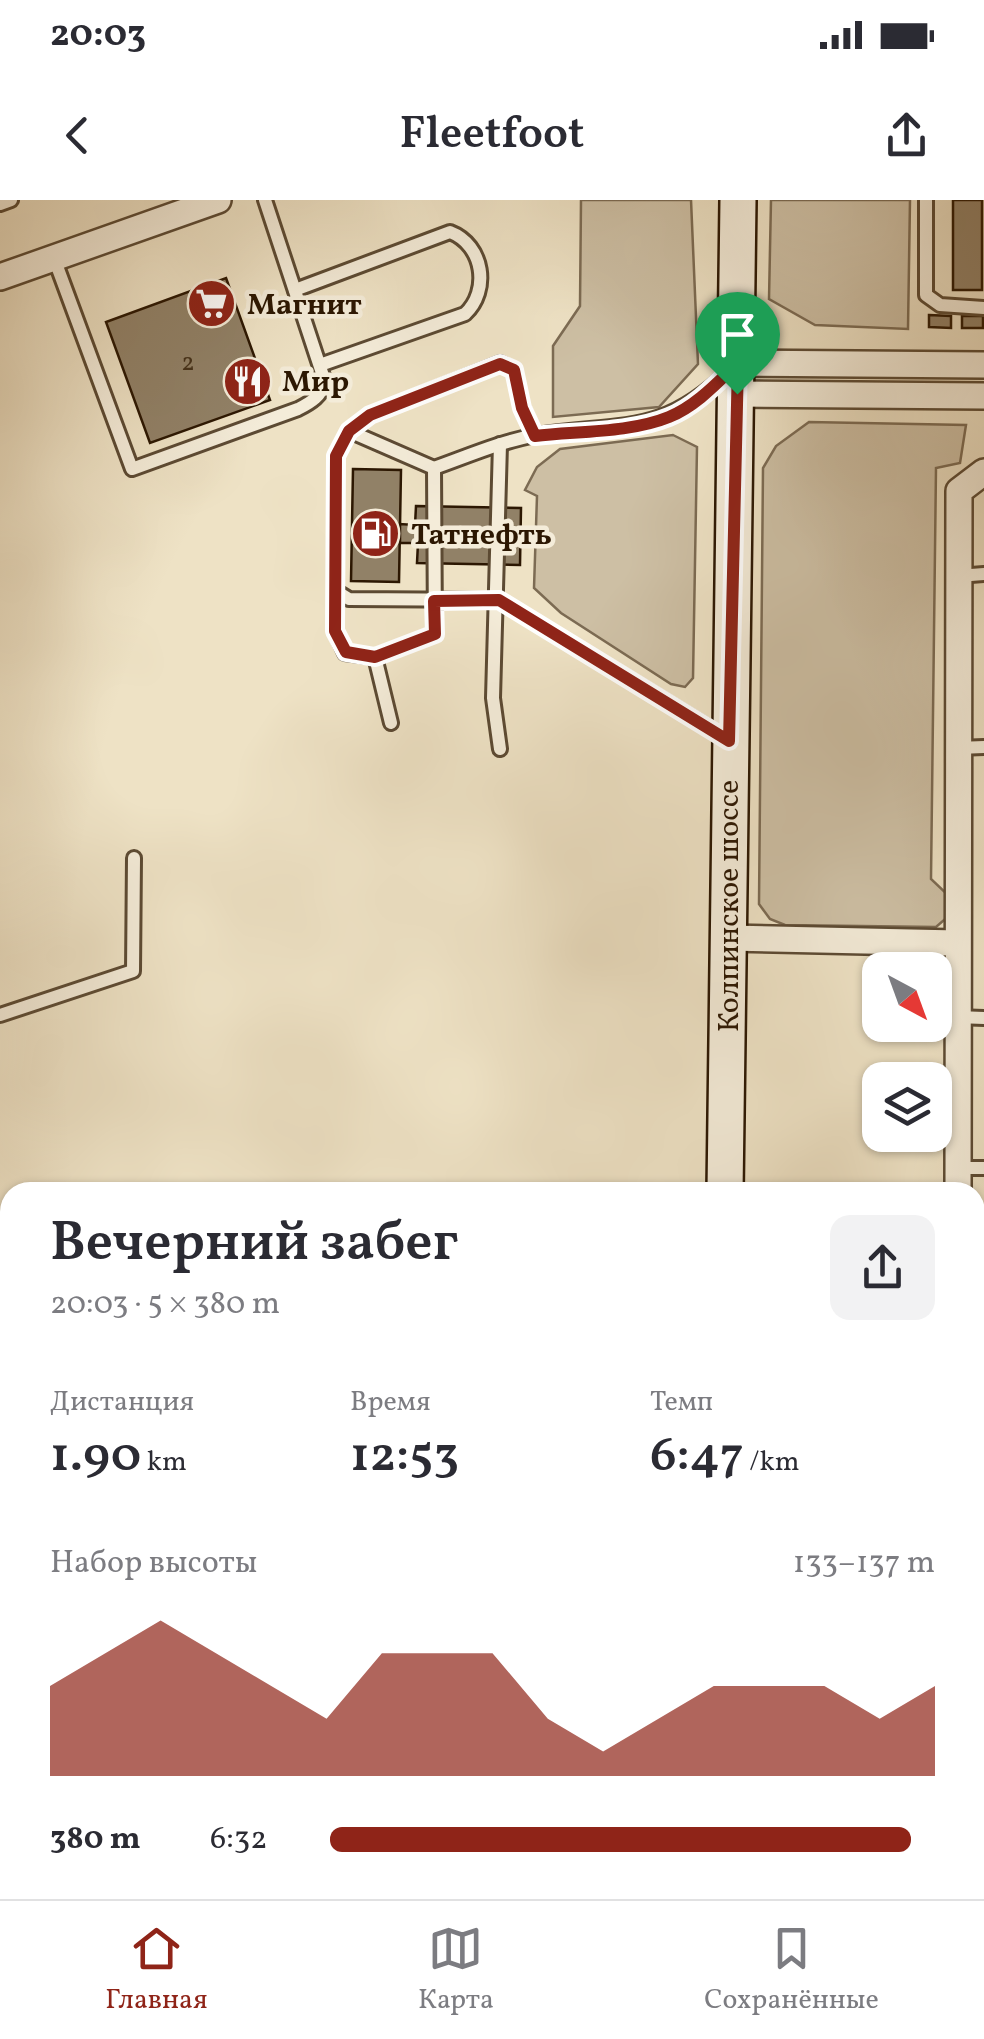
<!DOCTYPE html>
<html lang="ru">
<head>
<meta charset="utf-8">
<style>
	body { margin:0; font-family:Vollkorn,serif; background:#f2f2f3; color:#2b2b33; height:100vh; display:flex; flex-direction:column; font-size:38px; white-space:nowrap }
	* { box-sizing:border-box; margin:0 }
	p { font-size:32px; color:#7c7c81 }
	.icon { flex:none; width:55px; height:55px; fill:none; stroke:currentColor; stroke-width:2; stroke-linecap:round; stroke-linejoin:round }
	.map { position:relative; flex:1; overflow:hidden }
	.sheet { position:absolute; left:0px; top:982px; width:985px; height:718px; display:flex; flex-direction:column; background:#fff; border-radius:30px 30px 0 0; box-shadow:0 2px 8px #0004 }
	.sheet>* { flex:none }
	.needle { width:65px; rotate:139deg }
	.fabs { position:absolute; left:862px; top:752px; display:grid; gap:20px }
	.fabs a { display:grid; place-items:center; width:90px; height:90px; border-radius:20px; background:#fff; box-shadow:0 2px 8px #0004; font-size:50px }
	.pin { position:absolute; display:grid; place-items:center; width:85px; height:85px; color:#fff; margin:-102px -42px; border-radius:50% 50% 50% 0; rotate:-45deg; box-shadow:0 0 10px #0007 }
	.pin .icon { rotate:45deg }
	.round { display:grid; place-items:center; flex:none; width:105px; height:105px; border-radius:20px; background:#f2f2f3 }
	.overview { display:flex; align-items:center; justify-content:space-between; height:170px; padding:0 50px }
	h1 { font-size:55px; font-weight:600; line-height:75px }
	.figures { display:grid; grid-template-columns:repeat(3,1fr); gap:15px; height:170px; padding:10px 50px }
	.figures div { display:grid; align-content:center }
	.figures b { font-size:50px; font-weight:600 }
	.figures small { font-size:28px; font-weight:400 }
	.figures p { font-size:28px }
	.chart { height:280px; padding:20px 50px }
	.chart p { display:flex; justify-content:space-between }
	.chart svg { width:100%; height:180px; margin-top:10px; fill:#8f2418; opacity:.7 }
	ul { padding:0 50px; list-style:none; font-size:32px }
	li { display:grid; grid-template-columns:160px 120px 1fr; align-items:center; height:75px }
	li i { height:25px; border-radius:12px; background:#8f2418 }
	.status { display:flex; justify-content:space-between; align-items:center; height:70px; padding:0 50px; background:#fff; direction:ltr }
	.status svg { height:28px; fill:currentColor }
	header { display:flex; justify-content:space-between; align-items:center; height:130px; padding:0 50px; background:#fff; font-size:45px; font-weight:600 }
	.dock { display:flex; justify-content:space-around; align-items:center; height:140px; border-top:2px solid #e1e1e2; background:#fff; font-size:28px; color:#7c7c81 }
	.dock a { display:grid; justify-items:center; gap:5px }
	.dock .current { color:#8f2418 }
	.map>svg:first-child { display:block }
</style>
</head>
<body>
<div class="status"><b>20:03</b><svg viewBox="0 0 49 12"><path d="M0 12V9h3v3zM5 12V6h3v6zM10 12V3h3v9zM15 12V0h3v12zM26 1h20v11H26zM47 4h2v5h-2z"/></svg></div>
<header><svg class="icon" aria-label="back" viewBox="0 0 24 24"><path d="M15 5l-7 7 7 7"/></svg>Fleetfoot<svg class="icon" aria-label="share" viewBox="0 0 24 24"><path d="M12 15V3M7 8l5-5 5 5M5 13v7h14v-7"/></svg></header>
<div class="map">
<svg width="984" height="1699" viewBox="0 0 984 1699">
	<rect width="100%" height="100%" fill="#eee2c5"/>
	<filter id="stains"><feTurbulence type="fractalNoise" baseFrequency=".002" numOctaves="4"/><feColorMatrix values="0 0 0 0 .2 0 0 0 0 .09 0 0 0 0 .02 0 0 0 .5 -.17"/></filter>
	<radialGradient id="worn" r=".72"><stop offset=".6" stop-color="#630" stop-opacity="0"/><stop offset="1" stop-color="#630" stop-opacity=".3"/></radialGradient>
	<g fill="#cdbfa4" stroke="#7c6b53" stroke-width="2.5">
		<path d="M 581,0 L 691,0 L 698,164 L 659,207 L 553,217 L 553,146 L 580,106 Z"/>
		<path d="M 771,0 L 910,0 L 908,129 L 815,125 L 769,99 Z"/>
		<path d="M 809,222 L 966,225 L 960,263 L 936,268 L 931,679 L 949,696 L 951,714 L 936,727 L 785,725 L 770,719 L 759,704 L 763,268 L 776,246 Z"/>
		<path d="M 673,235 L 697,247 L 693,478 L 685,487 L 671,484 L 561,413 L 534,388 L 537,296 L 525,290 L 537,267 L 560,249 Z"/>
	</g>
	<g fill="#918167" stroke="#2c1702" stroke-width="2.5">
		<rect x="953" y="0" width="29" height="90"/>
		<path d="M 226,78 L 270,200 L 150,243 L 106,122 Z"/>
		<path d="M 929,115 L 951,116 L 951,128 L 929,127 Z"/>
		<rect x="962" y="116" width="21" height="12"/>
		<path d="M 353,269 L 401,270 L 399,382 L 351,381 Z"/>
		<path d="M 416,306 L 521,308 L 520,365 L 417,363 L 418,343 L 400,343 L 400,324 L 415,325 Z"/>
		<rect x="0" y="1253" width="10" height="58"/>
		<rect x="0" y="1473" width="10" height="70"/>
	</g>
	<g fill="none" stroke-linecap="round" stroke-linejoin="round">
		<defs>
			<g id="lane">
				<path d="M 926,0 L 926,95 L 940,105 L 984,108"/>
				<path d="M 0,4 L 11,0"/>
				<path d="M 54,58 L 132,269 L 298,209 C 312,202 321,196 325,182 L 265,0"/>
				<path d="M 295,90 L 450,32 C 484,45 490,91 465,114 L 320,165"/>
				<path d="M 349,231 L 434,268 C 468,256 502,241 537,235 C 622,222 661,237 729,171"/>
				<path d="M 500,244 L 493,498 L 500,549"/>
				<path d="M 958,376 L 984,374"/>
				<path d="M 336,391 L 349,399 L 499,400 L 727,539"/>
				<path d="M 375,457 L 345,453 L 335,431 L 336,256 L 349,231 L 370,215 L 500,163 L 514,170 L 522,207 L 535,236"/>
				<path d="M 391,523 L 375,457 L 435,434 L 434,268"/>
				<path d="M 958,548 L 984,547"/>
				<path d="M 0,815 L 133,771 L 134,658"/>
				<path d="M 957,817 L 984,818"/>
				<path d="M 958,968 L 984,968"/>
				<path d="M 0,1203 L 10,1203"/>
				<path d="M 0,1586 L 10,1586"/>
				<path d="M 0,1659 L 10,1660"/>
				<path d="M 975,1686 L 984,1686"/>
				<path d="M 465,1699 L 466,1690"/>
				<path d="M 551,1699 L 552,1690"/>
			</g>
			<g id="street">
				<path d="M 0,77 L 218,0"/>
				<path d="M 738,163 L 984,165"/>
				<path d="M 737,194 L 984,196"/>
				<path d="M 729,738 L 957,743"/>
				<path d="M 958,992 L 959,291 L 984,272"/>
				<path d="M 954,1699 L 954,1690"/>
			</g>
			<g id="secondary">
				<path d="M 725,992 L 738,0"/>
				<path d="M 717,1699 L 717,1690"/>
			</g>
		</defs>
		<use href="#lane" stroke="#5c4a33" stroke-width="18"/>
		<use href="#street" stroke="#5c4a33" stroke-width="30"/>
		<use href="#secondary" stroke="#2c1702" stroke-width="40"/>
		<use href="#lane" stroke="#f4ecd9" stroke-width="12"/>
		<use href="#street" stroke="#f4ecd9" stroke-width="25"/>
		<use href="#secondary" stroke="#f4ecd9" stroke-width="35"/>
	</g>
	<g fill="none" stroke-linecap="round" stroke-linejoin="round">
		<defs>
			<path id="route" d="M 738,163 L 729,541 L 499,400 L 434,401 L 435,434 L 375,457 L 346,452 L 335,431 L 336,256 L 349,231 L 370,215 L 500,164 L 514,170 L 522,208 L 535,236 C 577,231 630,233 669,217 C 696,206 717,183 738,163 Z"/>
		</defs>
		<use href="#route" stroke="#fff" stroke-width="20"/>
		<use href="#route" stroke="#8f2418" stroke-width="12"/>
	</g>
	<defs>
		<symbol id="supermarket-disc" viewBox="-11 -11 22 22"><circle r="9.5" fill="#8f2418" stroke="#f4ecd9"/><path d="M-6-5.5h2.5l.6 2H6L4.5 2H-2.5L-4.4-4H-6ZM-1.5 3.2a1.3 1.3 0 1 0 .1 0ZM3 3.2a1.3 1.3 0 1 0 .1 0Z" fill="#fff"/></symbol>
		<symbol id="restaurant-disc" viewBox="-11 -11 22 22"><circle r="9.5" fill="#8f2418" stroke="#f4ecd9"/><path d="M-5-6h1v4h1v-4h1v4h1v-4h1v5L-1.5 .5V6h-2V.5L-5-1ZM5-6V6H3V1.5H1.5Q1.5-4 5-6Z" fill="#fff"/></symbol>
		<symbol id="fuel-disc" viewBox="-11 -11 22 22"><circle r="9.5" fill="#8f2418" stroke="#f4ecd9"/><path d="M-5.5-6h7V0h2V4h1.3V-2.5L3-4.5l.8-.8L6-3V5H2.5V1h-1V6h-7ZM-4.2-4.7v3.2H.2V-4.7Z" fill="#fff"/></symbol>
	</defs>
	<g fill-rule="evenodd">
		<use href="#supermarket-disc" x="184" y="76" width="55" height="55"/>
		<use href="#restaurant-disc" x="220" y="154" width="55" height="55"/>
		<use href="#fuel-disc" x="348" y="306" width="55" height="55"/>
	</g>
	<g text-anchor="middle" stroke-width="9" stroke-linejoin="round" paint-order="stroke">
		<g font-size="25" fill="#45321b">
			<text x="188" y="170">2</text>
		</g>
		<g font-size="30" font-weight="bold" fill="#2c1702" stroke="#f4ecd9" text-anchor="start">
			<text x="247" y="114">Магнит</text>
			<text x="282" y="191">Мир</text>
			<text x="411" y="344">Татнефть</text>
		</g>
		<g font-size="30" fill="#2c1702" stroke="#f4ecd9">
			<text transform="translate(728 706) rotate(-90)" y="10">Колпинское шоссе</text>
		</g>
	</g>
	<rect width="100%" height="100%" filter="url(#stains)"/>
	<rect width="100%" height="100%" fill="url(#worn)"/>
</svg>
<div class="fabs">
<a><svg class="needle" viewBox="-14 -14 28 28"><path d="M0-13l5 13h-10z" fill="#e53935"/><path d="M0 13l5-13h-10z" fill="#7c7c81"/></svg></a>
<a><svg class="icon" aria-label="layers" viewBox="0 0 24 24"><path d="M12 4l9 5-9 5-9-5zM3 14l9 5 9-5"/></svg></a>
</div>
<div class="pin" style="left:737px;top:194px;background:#1e9e55"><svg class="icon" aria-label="arrive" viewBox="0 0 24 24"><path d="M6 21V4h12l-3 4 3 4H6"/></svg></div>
<section class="sheet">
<div class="overview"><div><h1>Вечерний забег</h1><p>20:03 · 5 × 380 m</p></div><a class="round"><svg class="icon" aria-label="share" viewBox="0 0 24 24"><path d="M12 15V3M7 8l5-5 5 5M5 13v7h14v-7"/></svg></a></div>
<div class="figures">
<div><p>Дистанция</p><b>1.90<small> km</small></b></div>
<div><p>Время</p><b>12:53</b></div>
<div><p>Темп</p><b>6:47<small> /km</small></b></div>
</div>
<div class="chart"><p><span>Набор высоты</span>133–137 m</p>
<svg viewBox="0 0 160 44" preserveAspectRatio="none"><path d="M0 44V22L10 14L20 6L30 14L40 22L50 30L60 14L70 14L80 14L90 30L100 38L110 30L120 22L130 22L140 22L150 30L160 22V44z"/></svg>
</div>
<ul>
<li><b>380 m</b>6:32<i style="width:96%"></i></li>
</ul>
</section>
</div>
<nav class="dock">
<a class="current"><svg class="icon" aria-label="home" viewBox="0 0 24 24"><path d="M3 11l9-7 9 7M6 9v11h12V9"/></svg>Главная</a>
<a><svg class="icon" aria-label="map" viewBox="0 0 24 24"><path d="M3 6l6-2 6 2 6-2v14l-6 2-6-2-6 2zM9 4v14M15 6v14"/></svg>Карта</a>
<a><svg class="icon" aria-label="saved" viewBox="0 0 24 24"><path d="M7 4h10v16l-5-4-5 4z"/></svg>Сохранённые</a>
</nav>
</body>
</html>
